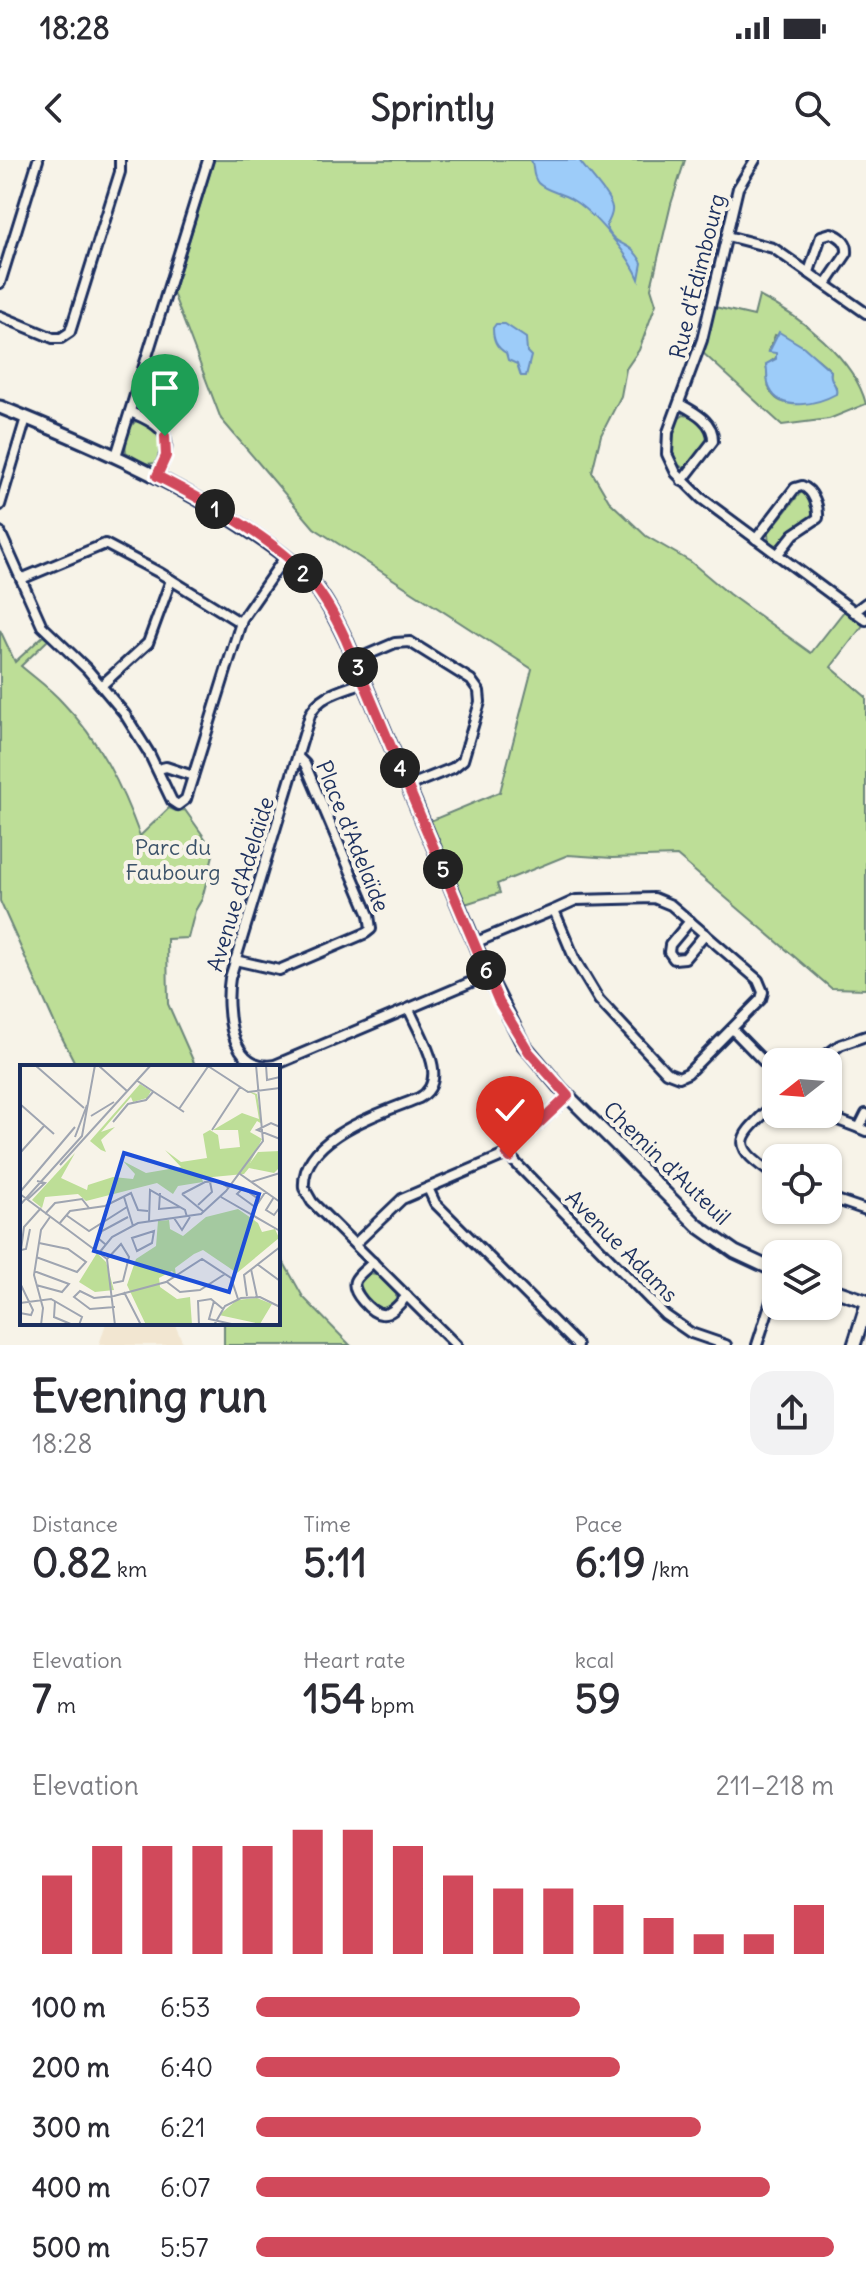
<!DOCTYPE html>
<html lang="en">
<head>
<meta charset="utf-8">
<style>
	body { margin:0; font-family:Delius,sans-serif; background:#f2f2f3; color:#2b2b33; height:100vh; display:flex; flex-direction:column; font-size:30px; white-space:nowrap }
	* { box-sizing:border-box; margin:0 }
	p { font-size:26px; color:#7c7c81 }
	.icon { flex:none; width:44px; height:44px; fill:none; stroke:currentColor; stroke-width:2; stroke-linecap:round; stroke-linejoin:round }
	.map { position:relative; height:1185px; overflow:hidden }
	.drawer { display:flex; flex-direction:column; background:#fff; flex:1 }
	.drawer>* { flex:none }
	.needle { width:52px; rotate:253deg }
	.fabs { position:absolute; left:762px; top:888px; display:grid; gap:16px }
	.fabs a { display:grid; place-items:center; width:80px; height:80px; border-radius:16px; background:#fff; box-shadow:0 2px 6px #0004; font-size:40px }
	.pin { position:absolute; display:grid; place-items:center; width:68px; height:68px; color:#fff; margin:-82px -34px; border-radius:50% 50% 50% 0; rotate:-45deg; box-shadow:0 0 8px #0007 }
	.pin .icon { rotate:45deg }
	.km { position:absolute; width:40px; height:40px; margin:-20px; border-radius:50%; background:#222; color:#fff; font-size:22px; line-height:40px; text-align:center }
	.round { display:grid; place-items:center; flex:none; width:84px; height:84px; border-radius:24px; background:#f2f2f3 }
	.summary { display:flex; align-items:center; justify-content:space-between; height:136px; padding:0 32px }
	h1 { font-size:44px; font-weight:700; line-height:60px }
	.metrics { display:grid; grid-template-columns:repeat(3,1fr); gap:12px; height:136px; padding:8px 32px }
	.metrics div { display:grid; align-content:center }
	.metrics b { font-size:40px; font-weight:700 }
	.metrics small { font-size:22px; font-weight:400 }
	.metrics p { font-size:22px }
	.chart { height:224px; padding:16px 32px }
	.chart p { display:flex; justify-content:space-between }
	.chart svg { width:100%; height:144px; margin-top:8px; stroke:#d1495b; stroke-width:6 }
	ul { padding:0 32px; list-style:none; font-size:26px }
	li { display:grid; grid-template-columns:128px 96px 1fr; align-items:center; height:60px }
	li i { height:20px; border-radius:10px; background:#d1495b }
	.status { display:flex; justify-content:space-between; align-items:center; height:56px; padding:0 40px; background:#fff; direction:ltr }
	.status svg { height:22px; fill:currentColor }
	header { display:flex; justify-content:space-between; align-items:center; height:104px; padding:0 32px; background:#fff; font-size:36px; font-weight:700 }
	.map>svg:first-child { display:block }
</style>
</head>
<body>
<div class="status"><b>18:28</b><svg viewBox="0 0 49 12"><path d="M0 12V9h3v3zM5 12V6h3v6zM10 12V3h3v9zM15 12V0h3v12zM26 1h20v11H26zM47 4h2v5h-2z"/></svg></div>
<header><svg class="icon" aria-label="back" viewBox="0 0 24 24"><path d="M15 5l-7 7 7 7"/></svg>Sprintly<svg class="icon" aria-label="search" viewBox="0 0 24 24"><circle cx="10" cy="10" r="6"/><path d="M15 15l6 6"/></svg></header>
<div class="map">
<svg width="866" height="1185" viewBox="0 0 866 1185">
	<rect width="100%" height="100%" fill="#f7f3e8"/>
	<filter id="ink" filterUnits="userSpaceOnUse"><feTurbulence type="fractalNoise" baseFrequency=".0125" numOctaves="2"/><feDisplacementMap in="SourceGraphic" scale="16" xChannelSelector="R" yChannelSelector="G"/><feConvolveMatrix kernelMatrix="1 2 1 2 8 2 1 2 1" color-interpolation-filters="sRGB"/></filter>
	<g filter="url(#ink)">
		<path fill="#f2e6d1" d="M 106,1163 L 174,1163 L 184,1185 L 99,1185 Z"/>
		<g fill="#bdde97" stroke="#6c867a" stroke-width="2" fill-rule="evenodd">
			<path d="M 214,0 L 685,0 L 671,44 L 651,128 L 656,144 L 639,190 L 626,209 L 621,236 L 601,275 L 592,312 L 609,341 L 646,376 L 691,402 L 729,434 L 811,493 L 845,450 L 864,464 L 831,507 L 866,537 L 866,829 L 831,828 L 677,696 L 612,698 L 568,695 L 497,724 L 500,733 L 465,744 L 430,661 L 500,632 L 532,509 L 314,368 L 221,259 L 173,133 Z"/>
			<path d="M 759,136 C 800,156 854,198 866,244 L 829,259 L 782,265 L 703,193 L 715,147 L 754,156 ZM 775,175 C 798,185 814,194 831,211 L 830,218 L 836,227 C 818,235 783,257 770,230 C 766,222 769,214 766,205 L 777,197 L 776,192 L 769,191 Z"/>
			<path d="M 684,255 C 696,257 709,266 709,278 L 691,305 L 684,308 L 675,303 L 671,286 L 678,259 Z"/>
			<path d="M 136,261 C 157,265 171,284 155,303 L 146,304 L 126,292 C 124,282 128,267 136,261 Z"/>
			<path d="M 801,332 L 806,333 C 810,341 816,349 812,358 L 792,369 L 780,384 L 775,385 L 769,383 L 768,373 Z"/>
			<path d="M 0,470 L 15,502 L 43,476 L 48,480 L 21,506 C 35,518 51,529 63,543 C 100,581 122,627 140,676 L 169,648 L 176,651 L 185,650 L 214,691 L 202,739 L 195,751 L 188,778 L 167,779 L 168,844 L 196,907 L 77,907 L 55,864 L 0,741 Z"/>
			<path d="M 278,1092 L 303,1137 L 350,1185 L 224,1185 L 224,1163 L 278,1163 Z"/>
			<path d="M 368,1113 L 377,1114 L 396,1134 L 396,1141 L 389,1148 L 378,1149 L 360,1132 L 359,1122 Z"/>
		</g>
		<g fill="#9dccf9" stroke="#698dbb" stroke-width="2">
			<path d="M 531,0 L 579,0 C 586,11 611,36 612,48 C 613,54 609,61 606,66 C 615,89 630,79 642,103 L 639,119 C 629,95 594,52 571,39 C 561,33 546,31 538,23 C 531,14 535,9 531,0 Z"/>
			<path d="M 496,164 L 505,164 L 526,178 L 527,192 L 531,196 L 526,216 L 521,216 L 517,204 L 508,200 L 506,193 C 496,187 493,180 493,168 Z"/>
			<path d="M 779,172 L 804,187 L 831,211 C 828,221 839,225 836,234 C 818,244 781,253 770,229 C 766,222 768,212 766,204 L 776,199 L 776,193 L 769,192 Z"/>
		</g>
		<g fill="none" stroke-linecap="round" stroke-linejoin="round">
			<defs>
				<g id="street">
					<path d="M 755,0 L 738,28 L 702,180 L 668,272 L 667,294 L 676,313 L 701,338 L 866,460"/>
					<path d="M 727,76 L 773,88 L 866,153"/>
					<path d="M 809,112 L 821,76 L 831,73 C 840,76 848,82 847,93 L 826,124"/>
					<path d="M 0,123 L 38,0"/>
					<path d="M 0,156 L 53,178 L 61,178 L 70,172 L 120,12 L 120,0"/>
					<path d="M 680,244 C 695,252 714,262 713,281 L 682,321"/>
					<path d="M 130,252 C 168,267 175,278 157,316"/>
					<path d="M 116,296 L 208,0"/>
					<path d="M 0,345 L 26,258"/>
					<path d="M 0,372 L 42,466 L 87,509 L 124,553 L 149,593 L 172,641 L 178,645 L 186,639 L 242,459 L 285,397"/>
					<path d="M 756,379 L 795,328 L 802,326 C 813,330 819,346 818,358 L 794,374 L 777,395"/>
					<path d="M 21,419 L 105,384 L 160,413 L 241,463"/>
					<path d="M 854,452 L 866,443"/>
					<path d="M 355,500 L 395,483 L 410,482 L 471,520 L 479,531 L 480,542 L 463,600 L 453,608 L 408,626"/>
					<path d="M 364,522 C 344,530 319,534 310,555 L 230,818 C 225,849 230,913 275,905 L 488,815"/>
					<path d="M 102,525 L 148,483 L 171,420"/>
					<path d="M 158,609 L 166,607 L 193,616"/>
					<path d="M 654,738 L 671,745 L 758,820 L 763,832 L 761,839 L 688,913 L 679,917 L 666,912 L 599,840 L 575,800 L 554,750 L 576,740 Z"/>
					<path d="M 690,761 L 670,785 L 669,792 L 674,799 L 685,798 L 705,774"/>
					<path d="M 474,783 L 554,750"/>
					<path d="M 235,800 L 279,810 L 366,773 L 371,769 L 369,755 L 305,604 L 298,597"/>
					<path d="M 409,849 C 419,874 452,920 419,938 C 382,953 300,977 304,1028 L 312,1042 L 456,1185"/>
					<path d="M 732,869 L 776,914"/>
					<path d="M 817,902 L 840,885 L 866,876"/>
					<path d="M 776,942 C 740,978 725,983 776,1016"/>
					<path d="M 822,954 L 859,968"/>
					<path d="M 866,954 L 859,968 L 866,971"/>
					<path d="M 507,994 L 665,1155 L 691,1173 L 726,1185"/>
					<path d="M 428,1028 L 435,1043 L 577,1185"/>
					<path d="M 828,1037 L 866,1050"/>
					<path d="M 355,1084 L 402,1039 L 507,994 L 568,936"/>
					<path d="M 373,1102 C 368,1108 358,1114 355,1121 C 351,1132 371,1153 381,1154 C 391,1156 400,1143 407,1136"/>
					<path d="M 757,1185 L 776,1126"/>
				</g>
				<g id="secondary">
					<path d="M 0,247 C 84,281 165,316 241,365 C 261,379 282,392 300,409 C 320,428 334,455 346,480 L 488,815 L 523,884 L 561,929 L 698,1066 L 735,1092 L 776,1111"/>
					<path d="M 828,1128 L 866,1141"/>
					<path d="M 854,1185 L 866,1147"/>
				</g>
			</defs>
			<use href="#street" stroke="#1b2f5e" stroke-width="14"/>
			<use href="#secondary" stroke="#1b2f5e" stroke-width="17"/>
			<use href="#street" stroke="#f7f3e8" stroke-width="8"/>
			<use href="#secondary" stroke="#f7f3e8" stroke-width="11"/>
		</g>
	</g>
	<g fill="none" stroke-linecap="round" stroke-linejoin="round" filter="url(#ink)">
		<defs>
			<path id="route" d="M 165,276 L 166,296 L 157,316 C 202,339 268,375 303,412 C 321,431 335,456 346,480 L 499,842 L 529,892 L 568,936 L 507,994 L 510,998"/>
		</defs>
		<use href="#route" stroke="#fff" stroke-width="16"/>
		<use href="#route" stroke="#d1495b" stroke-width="10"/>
	</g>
	<g text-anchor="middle" stroke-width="8" stroke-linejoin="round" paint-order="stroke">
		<g font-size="22" fill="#1b2f5e" stroke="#f7f3e8">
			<text transform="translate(697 116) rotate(-76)" y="8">Rue d'Édimbourg</text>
			<text transform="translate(353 676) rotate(68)" y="8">Place d'Adelaïde</text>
			<text transform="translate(240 724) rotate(-73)" y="8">Avenue d'Adelaïde</text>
			<text transform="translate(667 1003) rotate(44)" y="8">Chemin d'Auteuil</text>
			<text transform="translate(622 1086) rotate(45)" y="8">Avenue Adams</text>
		</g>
		<g font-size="22" fill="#3b5269" stroke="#f7f3e8">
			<text x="173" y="695">Parc du<tspan x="173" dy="25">Faubourg</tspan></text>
		</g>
	</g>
	<g transform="translate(20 905)">
		<rect width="260" height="260" fill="#f7f3e8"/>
		<path d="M 120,19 L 131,26 L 127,33 L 113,37 L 111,32 L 81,67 L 95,62 L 81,75 L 86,87 L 81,85 L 70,76 ZM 221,23 L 237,29 L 242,59 L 237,56 L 230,67 L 242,74 L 230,98 L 238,87 L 260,86 L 260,102 L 254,108 L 229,103 L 224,109 L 182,113 L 183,117 L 158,121 L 153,129 L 137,118 L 66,136 L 58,129 L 25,132 L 22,143 L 12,135 L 55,88 L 41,113 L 67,125 L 68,120 L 93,112 L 113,114 L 115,109 L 103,96 L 126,108 L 161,102 L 145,85 L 161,97 L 187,93 L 183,69 L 190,65 L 198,70 L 200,84 L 220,82 L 218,65 L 193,65 L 222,48 L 239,54 L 235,30 ZM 218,144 L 238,158 L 242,167 L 255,164 L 259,173 L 217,208 L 183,185 L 174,189 L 155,203 L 156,211 L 152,206 L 139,213 L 140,222 L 157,234 L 170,232 L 172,260 L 126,260 L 107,220 L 116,194 L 136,181 L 138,156 L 149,155 L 150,164 L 163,171 L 186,152 ZM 77,188 L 86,197 L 94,225 L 75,227 L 59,217 ZM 237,233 L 252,239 L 240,259 L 199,250 L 217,235 Z" fill="#bdde97"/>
		<path fill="none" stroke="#9fa5b1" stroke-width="2" d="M 15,0 L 64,43M 78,0 L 107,26M 246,0 L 247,15 L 260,12M 188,1 L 228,27 L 260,23M 116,15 L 164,47M 0,39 L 34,69M 159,44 L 189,0M 71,51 L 94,37M 93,57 L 108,39 L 126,35 L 133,27M 260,62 L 251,58 L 237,65 L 260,74M 192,65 L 220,22M 55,72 L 67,40M 0,88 L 24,61M 40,100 L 131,0M 220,109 L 260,137M 231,117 L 260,108M 0,127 L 55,62M 140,128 L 139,144 L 160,142M 0,129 L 87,194 L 95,260M 162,129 L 185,117 L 198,116 L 209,123M 162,129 L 184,147M 104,132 L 113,161M 201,132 L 260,166M 254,132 L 246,145 L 254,150 L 260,142M 8,134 L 25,118 L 17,116M 240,135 L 223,123 L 217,129 L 235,142 L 236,141 L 246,126M 0,140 L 62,71 L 75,0M 178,140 L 192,127 L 190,117M 25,149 L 35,138 L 62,134 L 69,143M 46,150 L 69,166 L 107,142M 154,153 L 162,165 L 170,152M 129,156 L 130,125 L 165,145 L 167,152M 39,159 L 50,146 L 85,141 L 111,128 L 118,145 L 128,146M 10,164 L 6,184 L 1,185 L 4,162 L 21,143M 134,166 L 132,178 L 117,186 L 112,173 ZM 85,179 L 78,173 L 82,166 L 108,152M 79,188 L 92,172 L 118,158 L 181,149 L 206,126 L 243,76 L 236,0M 16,192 L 57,207 L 66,197 L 48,184 L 19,178M 87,194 L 101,179 L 109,192 L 103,216 L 93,218M 237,199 L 260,216M 231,204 L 237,232M 14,206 L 49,219 L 42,227 L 16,220M 147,217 L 160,227 L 180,225 L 205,209M 0,218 L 13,245 L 11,250 L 0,248M 104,227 L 121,260M 227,231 L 224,210 L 260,182M 35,236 L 34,252 L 53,260M 194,236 L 189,254 L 216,260M 0,238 L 31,234 L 62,252 L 59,260M 95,242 L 70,244 L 54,232 L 60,226 L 74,233 L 94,231 L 146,217 L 182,194 L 211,213 L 218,234M 21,260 L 23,243 L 14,210 L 21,165 L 30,152M 179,260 L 178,236 L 191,234 L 203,244M 194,260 L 205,241 L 221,233 L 240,232 L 260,242"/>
		<path fill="#1d4ed8" fill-opacity="0.15" stroke="#1d4ed8" stroke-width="4" d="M 104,88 L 239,129 L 209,227 L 74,186 Z"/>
		<rect width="260" height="260" fill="none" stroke="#1b2f5e" stroke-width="4"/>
	</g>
</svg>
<div class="fabs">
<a><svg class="needle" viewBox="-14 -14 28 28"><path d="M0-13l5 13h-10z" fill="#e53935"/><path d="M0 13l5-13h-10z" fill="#7c7c81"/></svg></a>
<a><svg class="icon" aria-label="locate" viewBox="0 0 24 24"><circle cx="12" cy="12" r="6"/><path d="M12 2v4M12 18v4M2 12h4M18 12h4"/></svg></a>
<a><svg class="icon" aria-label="layers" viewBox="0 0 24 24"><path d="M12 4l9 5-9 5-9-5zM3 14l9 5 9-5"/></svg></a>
</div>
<div class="pin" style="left:165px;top:276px;background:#1e9e55"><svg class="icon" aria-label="arrive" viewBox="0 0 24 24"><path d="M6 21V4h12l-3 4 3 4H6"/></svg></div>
<div class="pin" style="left:510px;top:998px;background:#d93025"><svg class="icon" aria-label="check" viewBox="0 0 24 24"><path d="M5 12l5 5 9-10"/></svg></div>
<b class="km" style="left:215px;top:349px">1</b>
<b class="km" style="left:303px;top:413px">2</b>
<b class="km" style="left:358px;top:507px">3</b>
<b class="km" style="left:400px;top:608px">4</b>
<b class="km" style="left:443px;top:709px">5</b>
<b class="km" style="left:486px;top:810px">6</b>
</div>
<section class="drawer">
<div class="summary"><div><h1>Evening run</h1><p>18:28</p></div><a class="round"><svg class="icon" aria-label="share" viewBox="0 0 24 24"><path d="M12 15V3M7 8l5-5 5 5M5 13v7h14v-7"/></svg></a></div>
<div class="metrics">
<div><p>Distance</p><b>0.82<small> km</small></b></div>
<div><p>Time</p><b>5:11</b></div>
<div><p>Pace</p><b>6:19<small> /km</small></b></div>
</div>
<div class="metrics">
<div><p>Elevation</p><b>7<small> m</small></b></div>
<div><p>Heart rate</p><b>154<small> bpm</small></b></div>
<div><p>kcal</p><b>59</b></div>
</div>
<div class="chart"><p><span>Elevation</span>211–218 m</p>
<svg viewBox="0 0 160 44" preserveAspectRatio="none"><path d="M5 44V20M15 44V11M25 44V11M35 44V11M45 44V11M55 44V6M65 44V6M75 44V11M85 44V20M95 44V24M105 44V24M115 44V29M125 44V33M135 44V38M145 44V38M155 44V29"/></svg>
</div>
<ul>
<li><b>100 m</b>6:53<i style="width:56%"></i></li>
<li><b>200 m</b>6:40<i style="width:63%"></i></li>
<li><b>300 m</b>6:21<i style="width:77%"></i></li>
<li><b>400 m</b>6:07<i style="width:89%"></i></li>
<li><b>500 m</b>5:57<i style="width:100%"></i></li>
</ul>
</section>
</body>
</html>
